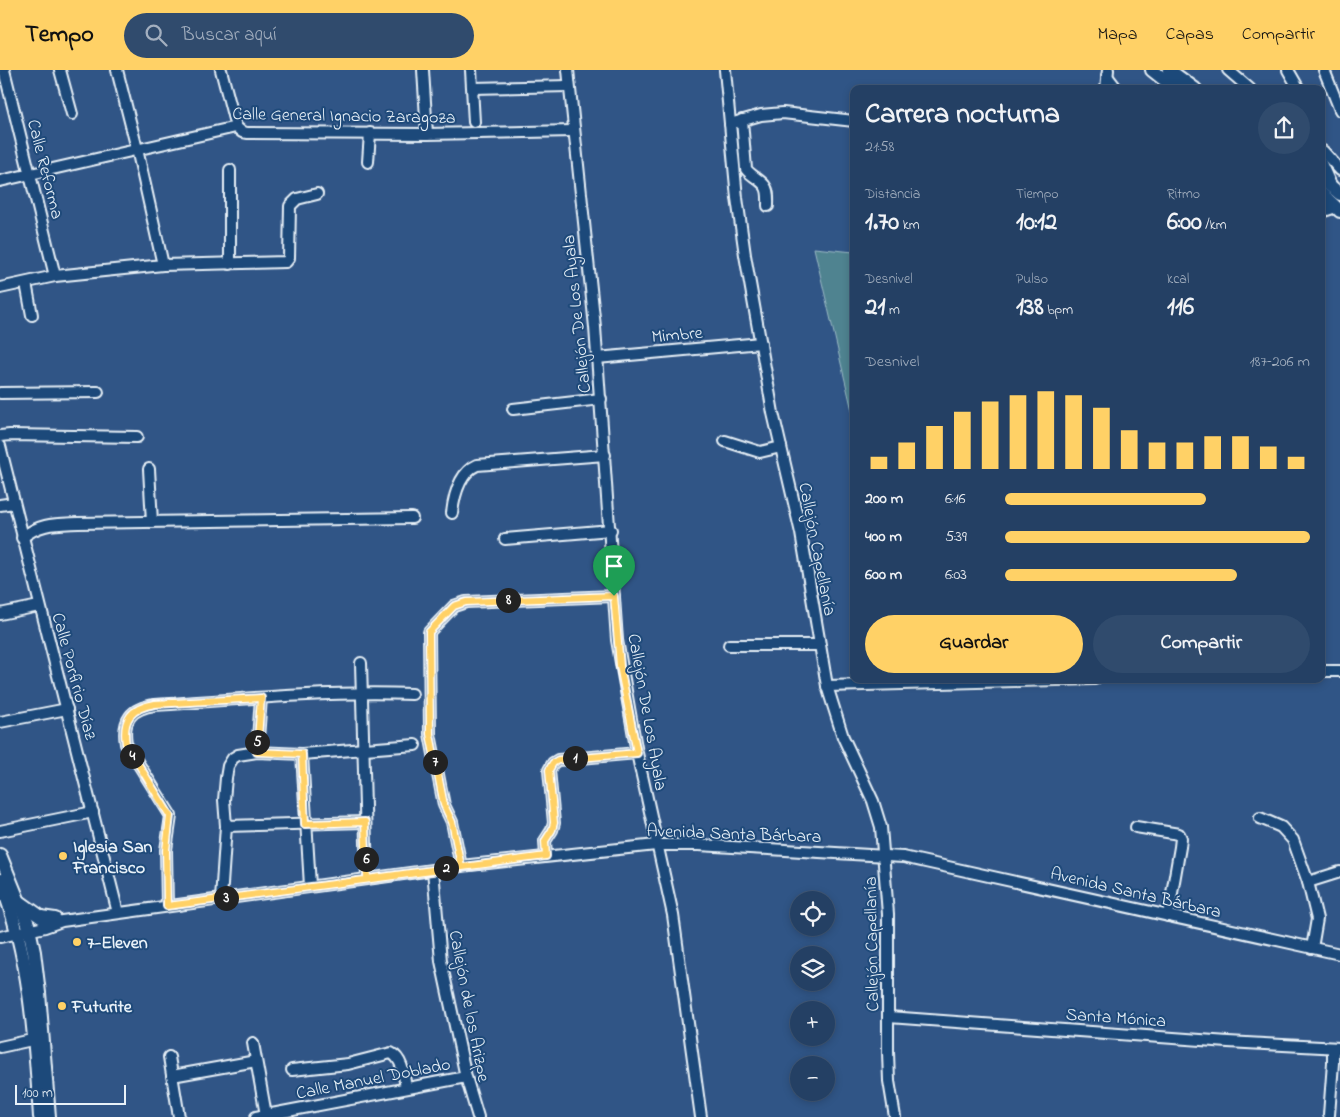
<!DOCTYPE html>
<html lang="es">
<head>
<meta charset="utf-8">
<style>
	body { margin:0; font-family:"Indie Flower",sans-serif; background:#304b6d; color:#f1f3f6; height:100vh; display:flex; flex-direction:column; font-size:19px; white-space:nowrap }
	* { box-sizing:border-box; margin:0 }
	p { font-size:16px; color:#a3afbf }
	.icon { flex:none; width:28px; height:28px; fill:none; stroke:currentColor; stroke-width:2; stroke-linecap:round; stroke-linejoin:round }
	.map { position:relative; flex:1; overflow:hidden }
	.drawer { position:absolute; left:850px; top:15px; width:475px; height:598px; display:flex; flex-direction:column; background:#244064; border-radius:10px; box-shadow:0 2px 8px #0003,0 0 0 1px #415978 }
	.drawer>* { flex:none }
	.buttons { position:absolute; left:790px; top:821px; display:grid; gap:10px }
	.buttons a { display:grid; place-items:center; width:45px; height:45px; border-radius:50%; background:#244064; box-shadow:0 2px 8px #0003,0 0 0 1px #415978; font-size:25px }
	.scale { position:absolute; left:15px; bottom:12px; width:111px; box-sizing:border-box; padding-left:5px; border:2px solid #e8f1f8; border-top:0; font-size:14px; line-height:18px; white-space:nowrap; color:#e8f1f8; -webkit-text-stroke:4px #1f4a7a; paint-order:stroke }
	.pin { position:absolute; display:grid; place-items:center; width:42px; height:42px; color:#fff; margin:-51px -21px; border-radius:50% 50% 50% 0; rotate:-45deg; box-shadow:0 0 5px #0007 }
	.pin .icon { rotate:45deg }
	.km { position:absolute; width:25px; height:25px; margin:-12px; border-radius:50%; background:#222; color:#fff; font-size:14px; line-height:25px; text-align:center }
	.round { display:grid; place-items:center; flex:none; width:52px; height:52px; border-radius:26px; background:#304b6d }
	.head { display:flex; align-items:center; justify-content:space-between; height:85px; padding:0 15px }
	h1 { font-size:28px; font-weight:700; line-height:38px }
	.figures { display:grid; grid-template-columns:repeat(3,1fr); gap:8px; height:85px; padding:5px 15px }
	.figures div { display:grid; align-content:center }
	.figures b { font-size:25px; font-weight:700 }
	.figures small { font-size:14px; font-weight:400 }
	.figures p { font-size:14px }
	.chart { height:140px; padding:10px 15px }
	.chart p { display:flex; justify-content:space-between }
	.chart svg { width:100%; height:90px; margin-top:5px; stroke:#ffd166; stroke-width:6 }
	.button { display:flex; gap:10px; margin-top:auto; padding:10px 15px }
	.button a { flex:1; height:58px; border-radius:30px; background:#ffd166; color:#111; font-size:20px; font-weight:700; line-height:58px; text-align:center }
	.button a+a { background:#304b6d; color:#f1f3f6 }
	ul { padding:0 15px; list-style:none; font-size:16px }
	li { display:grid; grid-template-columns:80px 60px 1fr; align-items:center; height:38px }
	li i { height:12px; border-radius:6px; background:#ffd166 }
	header { display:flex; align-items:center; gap:30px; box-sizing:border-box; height:70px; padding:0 25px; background:#ffd166; color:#111 }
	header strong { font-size:24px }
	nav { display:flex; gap:28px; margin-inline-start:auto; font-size:18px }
	.search { width:350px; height:45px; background:#304b6d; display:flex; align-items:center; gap:12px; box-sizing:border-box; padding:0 18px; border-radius:28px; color:#a3afbf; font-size:19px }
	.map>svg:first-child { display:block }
</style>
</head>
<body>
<header>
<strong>Tempo</strong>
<div class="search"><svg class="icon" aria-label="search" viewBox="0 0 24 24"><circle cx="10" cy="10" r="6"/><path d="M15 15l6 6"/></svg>Buscar aquí</div>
<nav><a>Mapa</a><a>Capas</a><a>Compartir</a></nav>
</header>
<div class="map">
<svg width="1340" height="1047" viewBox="0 0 1340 1047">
	<rect width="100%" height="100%" fill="#305586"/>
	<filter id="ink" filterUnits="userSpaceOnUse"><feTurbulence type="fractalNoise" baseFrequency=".02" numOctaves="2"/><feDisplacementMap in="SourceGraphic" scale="10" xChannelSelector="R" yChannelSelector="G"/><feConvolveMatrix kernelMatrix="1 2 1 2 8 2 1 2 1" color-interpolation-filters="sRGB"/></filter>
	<g filter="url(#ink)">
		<path fill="#4f8390" stroke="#9cbac4" d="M 814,178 L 854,182 L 854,349 Z"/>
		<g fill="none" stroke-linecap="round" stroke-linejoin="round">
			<defs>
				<g id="minor">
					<path d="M 4,0 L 55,206"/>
					<path d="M 60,0 L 72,44"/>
					<path d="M 117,0 L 137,79 L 163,195"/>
					<path d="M 221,0 L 236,57"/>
					<path d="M 423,0 L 427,64"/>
					<path d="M 471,0 L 474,52"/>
					<path d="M 568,0 L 595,257 L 617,570 L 637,683 L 673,845 L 701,1047"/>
					<path d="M 725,0 L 737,128 L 745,185 L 773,343 L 801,463 L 827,616 L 843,667 L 873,731 L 881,757 L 888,844 L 888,982 L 889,1011 L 895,1047"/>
					<path d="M 1228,0 L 1250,19"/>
					<path d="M 1288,0 L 1299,19"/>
					<path d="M 1324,0 L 1340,40"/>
					<path d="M 1107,6 L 1117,19"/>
					<path d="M 473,18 L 569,16"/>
					<path d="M 1106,19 L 1108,0"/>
					<path d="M 742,50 L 746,99 C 751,106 760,109 765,116 C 769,121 768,130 768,136"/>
					<path d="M 730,54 L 761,45 L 783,43 L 854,51"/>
					<path d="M 1323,81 L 1340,100"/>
					<path d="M 368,92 L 370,63"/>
					<path d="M 1321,93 L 1331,115"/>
					<path d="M 230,100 L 230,194"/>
					<path d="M 0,111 L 236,57 L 242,62 L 247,63 L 427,64 L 573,61"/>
					<path d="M 1321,142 L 1336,137"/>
					<path d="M 26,213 L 32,245"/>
					<path d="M 0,218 L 55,206 L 163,195 L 286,192 L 289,188 L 290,136 L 297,129 L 317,124"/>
					<path d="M 597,288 L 761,273"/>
					<path d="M 0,323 L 98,322"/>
					<path d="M 513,339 L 601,329"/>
					<path d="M 0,366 L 10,365 L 137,367"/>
					<path d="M 725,371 L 760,382 L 781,377"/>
					<path d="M 0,376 L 118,843"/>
					<path d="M 149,399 L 152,452"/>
					<path d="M 0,435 L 14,433"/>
					<path d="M 452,443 C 454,426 459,403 477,395 L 605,385"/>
					<path d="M 22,468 C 39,453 56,454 78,453 L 412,448"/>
					<path d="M 505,469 L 611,460"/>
					<path d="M 0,544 L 39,536"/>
					<path d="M 729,575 L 819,575"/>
					<path d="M 361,593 L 367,809"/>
					<path d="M 1321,601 L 1340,601"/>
					<path d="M 827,616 L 1095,609"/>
					<path d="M 0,652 L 67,639"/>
					<path d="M 257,682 L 261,628"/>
					<path d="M 302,684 L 310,816"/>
					<path d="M 1260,748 L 1281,757 L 1293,770 L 1308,812 L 1317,849 L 1312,878"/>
					<path d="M 226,756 L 365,752"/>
					<path d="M 1136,757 L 1179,764 L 1181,768 L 1180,777 L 1168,846"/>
					<path d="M 0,761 L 93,742"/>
					<path d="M 546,786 L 545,771 L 552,760 L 554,753 L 549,700 L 553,693 L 558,690 L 637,683"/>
					<path d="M 461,796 L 452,752 L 444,735 L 430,664 L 429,562 L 454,536 L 466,532 L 614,526"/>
					<path d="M 433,800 L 441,891 L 466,1007 L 478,1047"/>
					<path d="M 1308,812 L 1340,802"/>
					<path d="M 221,829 L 226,756 L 224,730 L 226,708 L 228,696 L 233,688 L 238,685 L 257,682 L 302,684 L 415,675"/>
					<path d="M 167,836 L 166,780 L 171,746 L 126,674 C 122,650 131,638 155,635 C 240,629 326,621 412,624"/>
					<path d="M 0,867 L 45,857 L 62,851 L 461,796 L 656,775 L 699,775 L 903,787 L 1340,884"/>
					<path d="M 889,947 L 1228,972 L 1340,978"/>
					<path d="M 253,973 L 266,1045"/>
					<path d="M 0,977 L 41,968"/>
					<path d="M 169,987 L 179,1047"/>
					<path d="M 292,1000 L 348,994 L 391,983 C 403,989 404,1006 406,1018"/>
					<path d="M 172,1006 L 256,991"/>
					<path d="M 1329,1045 L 1333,993 L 1333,978"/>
					<path d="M 256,1047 L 466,1007"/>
				</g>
				<g id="major">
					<path d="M 1152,0 L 1176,19"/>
					<path d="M 1169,0 L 1195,19"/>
					<path d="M 1321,108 L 1340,124"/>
					<path d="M 1321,123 L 1340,141"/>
					<path d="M 0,785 L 28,854 L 34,882 L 39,923 L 49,1047"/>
					<path d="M 0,810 C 30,884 35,967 40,1047"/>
					<path d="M 20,832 L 41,847 L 55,849"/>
				</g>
			</defs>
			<use href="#minor" stroke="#e8f1f8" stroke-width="14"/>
			<use href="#major" stroke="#e8f1f8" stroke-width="16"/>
			<use href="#minor" stroke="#1f4a7a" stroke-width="10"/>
			<use href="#major" stroke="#1f4a7a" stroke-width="12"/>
		</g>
	</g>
	<g fill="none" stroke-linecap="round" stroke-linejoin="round" filter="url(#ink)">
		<defs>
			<path id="route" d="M 614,526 L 620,596 L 637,683 L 558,690 L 553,693 L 549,700 L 554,753 L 552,760 L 545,771 L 546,786 L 167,836 L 166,780 L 170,746 L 126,674 C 122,649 131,638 155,634 L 261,628 L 257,682 L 302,684 L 305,754 L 365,752 L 367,809 L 461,796 L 452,752 L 444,735 L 430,664 L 429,562 L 454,536 L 466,532 L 614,526"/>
		</defs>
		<use href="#route" stroke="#fff" stroke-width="10"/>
		<use href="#route" stroke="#ffd166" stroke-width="6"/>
	</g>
	<g fill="#ffd166" stroke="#1f4a7a" stroke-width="2">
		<circle cx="63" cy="786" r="5"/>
		<circle cx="77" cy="872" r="5"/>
		<circle cx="62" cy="936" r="5"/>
	</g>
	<g text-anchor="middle" stroke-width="4" stroke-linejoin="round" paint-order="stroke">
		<g font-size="18" fill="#e8f1f8" stroke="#1f4a7a">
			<text transform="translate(344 45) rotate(1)" y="6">Calle General Ignacio Zaragoza</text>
			<text transform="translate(46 99) rotate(76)" y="6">Calle Reforma</text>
			<text transform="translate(576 244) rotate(-96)" y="6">Callejón De Los Ayala</text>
			<text transform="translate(677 264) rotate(-5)" y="6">Mimbre</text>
			<text transform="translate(818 479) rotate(79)" y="6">Callejón Capellanía</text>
			<text transform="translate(75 606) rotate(75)" y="6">Calle Porfirio Díaz</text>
			<text transform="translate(648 642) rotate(80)" y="6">Callejón De Los Ayala</text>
			<text transform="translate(734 763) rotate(2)" y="6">Avenida Santa Bárbara</text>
			<text transform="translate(1136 822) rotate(13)" y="6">Avenida Santa Bárbara</text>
			<text transform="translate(871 874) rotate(-91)" y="6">Callejón Capellanía</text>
			<text transform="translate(470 936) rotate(79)" y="6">Callejón de los Arizpe</text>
			<text transform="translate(1116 947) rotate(4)" y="6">Santa Mónica</text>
			<text transform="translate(373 1008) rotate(-11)" y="6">Calle Manuel Doblado</text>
		</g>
		<g font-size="18" font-weight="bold" fill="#e8f1f8" stroke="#1f4a7a" text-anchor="start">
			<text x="73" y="782">Iglesia San<tspan x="73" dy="21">Francisco</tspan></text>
			<text x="87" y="878">7-Eleven</text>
			<text x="72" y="942">Futurite</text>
		</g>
	</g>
</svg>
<div class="buttons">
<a><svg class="icon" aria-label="locate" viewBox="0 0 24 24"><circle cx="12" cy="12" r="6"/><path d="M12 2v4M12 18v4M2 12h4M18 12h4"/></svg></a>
<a><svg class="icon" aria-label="layers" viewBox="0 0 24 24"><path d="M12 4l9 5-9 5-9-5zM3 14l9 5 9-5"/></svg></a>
<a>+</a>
<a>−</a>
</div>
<div class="scale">100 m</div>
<div class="pin" style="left:614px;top:526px;background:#1e9e55"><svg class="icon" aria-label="arrive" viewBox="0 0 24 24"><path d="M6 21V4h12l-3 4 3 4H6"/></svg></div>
<b class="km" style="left:575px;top:688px">1</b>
<b class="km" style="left:446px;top:798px">2</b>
<b class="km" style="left:226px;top:828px">3</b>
<b class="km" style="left:132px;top:686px">4</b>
<b class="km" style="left:257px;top:672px">5</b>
<b class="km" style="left:366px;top:789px">6</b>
<b class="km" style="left:435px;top:692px">7</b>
<b class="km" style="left:508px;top:530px">8</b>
<section class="drawer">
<div class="head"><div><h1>Carrera nocturna</h1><p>21:58</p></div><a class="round"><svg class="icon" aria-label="share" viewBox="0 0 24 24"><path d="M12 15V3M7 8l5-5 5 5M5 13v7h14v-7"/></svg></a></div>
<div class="figures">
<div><p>Distancia</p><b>1.70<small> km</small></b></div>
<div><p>Tiempo</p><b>10:12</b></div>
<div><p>Ritmo</p><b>6:00<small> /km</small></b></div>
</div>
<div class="figures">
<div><p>Desnivel</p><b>21<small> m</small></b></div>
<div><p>Pulso</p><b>138<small> bpm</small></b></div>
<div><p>kcal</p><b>116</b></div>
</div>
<div class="chart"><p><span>Desnivel</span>187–206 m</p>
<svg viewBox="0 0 160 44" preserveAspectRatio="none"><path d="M5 44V38M15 44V31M25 44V23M35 44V16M45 44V11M55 44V8M65 44V6M75 44V8M85 44V14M95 44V25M105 44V31M115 44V31M125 44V28M135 44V28M145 44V33M155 44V38"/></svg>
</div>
<ul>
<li><b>200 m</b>6:16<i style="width:66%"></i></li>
<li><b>400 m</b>5:39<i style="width:100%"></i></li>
<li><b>600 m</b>6:03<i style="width:76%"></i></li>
</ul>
<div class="button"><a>Guardar</a><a>Compartir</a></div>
</section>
</div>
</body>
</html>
